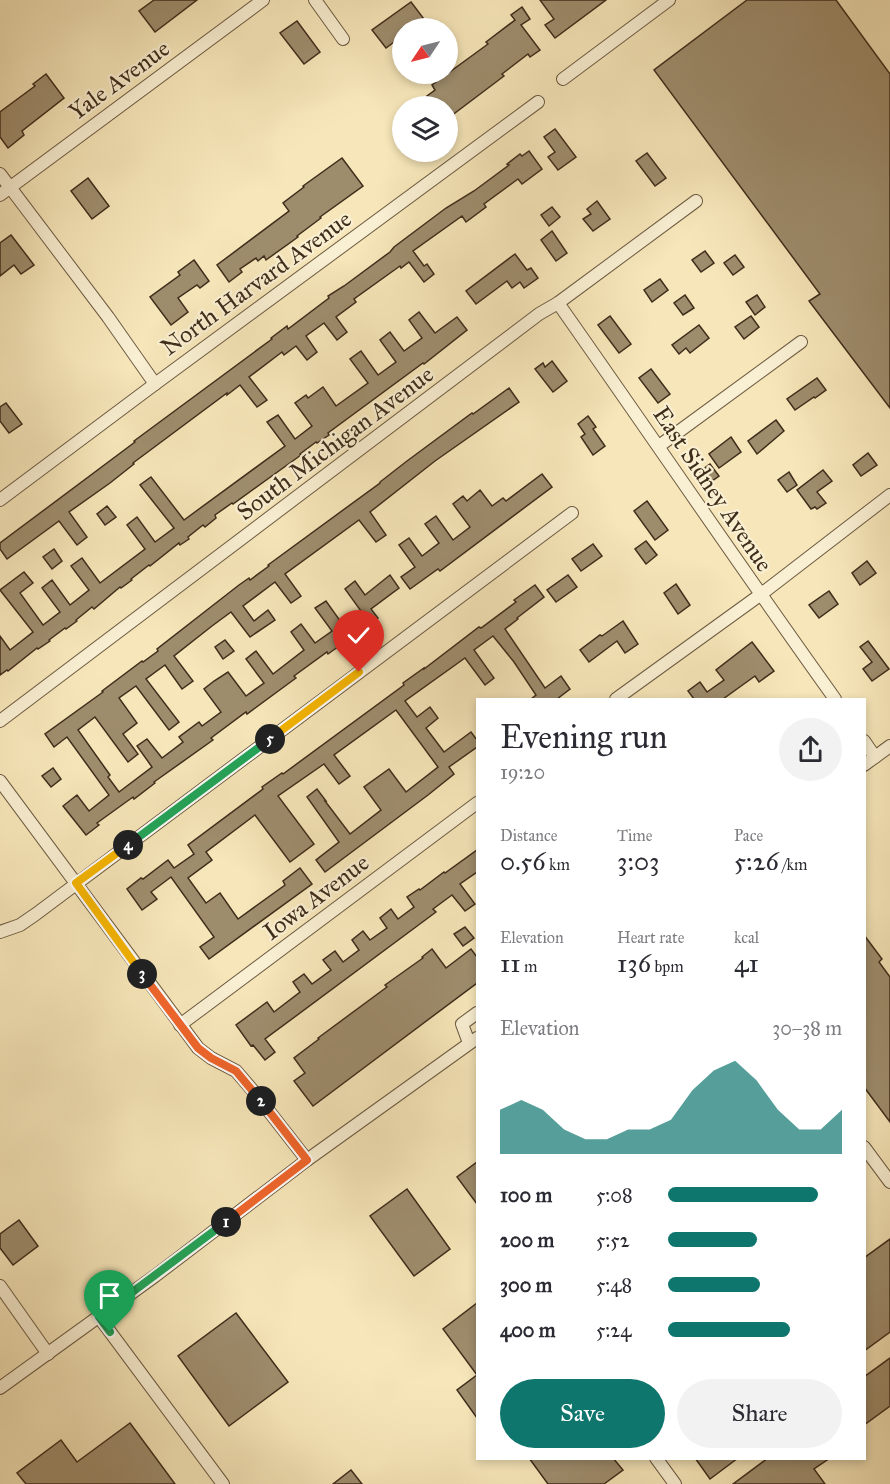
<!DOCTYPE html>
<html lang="en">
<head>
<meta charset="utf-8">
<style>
	body { margin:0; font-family:"IM FELL Great Primer",serif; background:#f2f2f3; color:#2b2b33; height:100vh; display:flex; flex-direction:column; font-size:22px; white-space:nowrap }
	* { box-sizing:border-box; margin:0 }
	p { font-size:20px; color:#7c7c81 }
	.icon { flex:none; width:33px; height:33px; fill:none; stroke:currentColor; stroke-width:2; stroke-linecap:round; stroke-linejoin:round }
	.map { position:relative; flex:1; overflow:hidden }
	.side { position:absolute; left:476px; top:698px; width:390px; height:762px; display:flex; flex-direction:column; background:#fff; border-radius:0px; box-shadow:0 3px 9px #0003 }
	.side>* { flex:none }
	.needle { width:39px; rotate:235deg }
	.tools { position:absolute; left:392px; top:18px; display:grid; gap:12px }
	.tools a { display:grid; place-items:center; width:66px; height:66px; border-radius:50%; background:#fff; box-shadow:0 3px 9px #0003; font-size:30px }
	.pin { position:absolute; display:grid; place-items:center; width:51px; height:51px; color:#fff; margin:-62px -26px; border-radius:50% 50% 50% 0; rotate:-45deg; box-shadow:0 0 6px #0007 }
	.pin .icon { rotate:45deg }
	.km { position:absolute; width:30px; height:30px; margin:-15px; border-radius:50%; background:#222; color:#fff; font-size:16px; line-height:30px; text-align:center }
	.round { display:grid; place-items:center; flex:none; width:63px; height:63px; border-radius:32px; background:#f2f2f3 }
	.summary { display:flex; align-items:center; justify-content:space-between; height:102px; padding:0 24px }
	h1 { font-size:33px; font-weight:600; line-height:45px }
	.metrics { display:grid; grid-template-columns:repeat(3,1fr); gap:9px; height:102px; padding:6px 24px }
	.metrics div { display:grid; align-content:center }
	.metrics b { font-size:26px; font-weight:600 }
	.metrics small { font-size:16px; font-weight:400 }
	.metrics p { font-size:16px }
	.chart { height:168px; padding:12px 24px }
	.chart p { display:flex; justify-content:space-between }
	.chart svg { width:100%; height:108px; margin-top:6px; fill:#0f766e; opacity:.7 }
	.primary-button { display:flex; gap:12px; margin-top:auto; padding:12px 24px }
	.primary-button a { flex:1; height:69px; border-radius:36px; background:#0f766e; color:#fff; font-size:24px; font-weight:600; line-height:69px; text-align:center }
	.primary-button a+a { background:#f2f2f3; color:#2b2b33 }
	ul { padding:0 24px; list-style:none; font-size:20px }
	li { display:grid; grid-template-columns:96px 72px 1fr; align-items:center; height:45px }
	li i { height:15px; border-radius:8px; background:#0f766e }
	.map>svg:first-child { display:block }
</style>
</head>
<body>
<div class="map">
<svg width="890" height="1484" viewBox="0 0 890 1484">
	<rect width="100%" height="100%" fill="#f6e6b9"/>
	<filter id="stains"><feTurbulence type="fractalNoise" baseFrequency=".00333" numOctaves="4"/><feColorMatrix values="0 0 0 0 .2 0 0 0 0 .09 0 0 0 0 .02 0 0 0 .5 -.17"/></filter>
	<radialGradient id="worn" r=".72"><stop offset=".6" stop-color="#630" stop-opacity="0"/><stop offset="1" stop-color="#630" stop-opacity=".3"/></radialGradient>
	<g fill="#9e8d6d" stroke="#3f2d1b" stroke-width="1.5">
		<path d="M 154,0 L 197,0 L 155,32 L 139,11 Z"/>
		<path d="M 540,0 L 606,0 L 555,38 L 545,25 L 554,19 Z"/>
		<path d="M 747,0 L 836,0 L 890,74 L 890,408 L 809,301 L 820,294 L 654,70 Z"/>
		<path d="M 411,2 L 424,19 L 412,28 L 402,28 L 402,36 L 386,48 L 372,30 Z"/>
		<path d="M 522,7 L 530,19 L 521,25 L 540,50 L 530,57 L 528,54 L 502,74 L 504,76 L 447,119 L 447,106 L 428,106 L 423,99 L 435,90 L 432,85 L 488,44 L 486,42 L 515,20 L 511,15 Z"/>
		<path d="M 297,21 L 320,52 L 304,64 L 280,33 Z"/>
		<path d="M 46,74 L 64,98 L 22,131 L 24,135 L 8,148 L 0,137 L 0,112 L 35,86 L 33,84 Z"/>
		<path d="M 555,129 L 576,157 L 558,170 L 548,157 L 555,152 L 544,137 Z"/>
		<path d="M 529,151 L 542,169 L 522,184 L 518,179 L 484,204 L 486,207 L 466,222 L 462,216 L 413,251 L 424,266 L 427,264 L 434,274 L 424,282 L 409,262 L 401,268 L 400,266 L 354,299 L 356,302 L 336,317 L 347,332 L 337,340 L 324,323 L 306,336 L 317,352 L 307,360 L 296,346 L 284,355 L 282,352 L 249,377 L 267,400 L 257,407 L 240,385 L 227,395 L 227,393 L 133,463 L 134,464 L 110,483 L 69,512 L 87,537 L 77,545 L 59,521 L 7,559 L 0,549 L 0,543 L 135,442 L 134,441 L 272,339 L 271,338 L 287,326 L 288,329 L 329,298 L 328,296 L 344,286 L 390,252 L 394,247 L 446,208 L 474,191 L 509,165 L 507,164 L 520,154 L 522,156 Z"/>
		<path d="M 647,153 L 666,178 L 655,186 L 636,161 Z"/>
		<path d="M 342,158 L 363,186 L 320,217 L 321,218 L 297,236 L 298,237 L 266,260 L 264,256 L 258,261 L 256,258 L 240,269 L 242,272 L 229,282 L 217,265 L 289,211 L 283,203 L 304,187 L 303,186 Z"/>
		<path d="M 88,178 L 109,206 L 92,219 L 71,191 Z"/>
		<path d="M 597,201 L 610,219 L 593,231 L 583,219 L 591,214 L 587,209 Z"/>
		<path d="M 552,207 L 560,217 L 549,226 L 541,215 Z"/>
		<path d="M 552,231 L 567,253 L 556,261 L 541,240 Z"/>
		<path d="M 11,235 L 34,265 L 21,274 L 14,265 L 0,276 L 0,243 Z"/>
		<path d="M 705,251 L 714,263 L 701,272 L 692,260 Z"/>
		<path d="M 515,254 L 527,270 L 531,268 L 538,278 L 524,288 L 520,282 L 512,288 L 507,281 L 476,304 L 466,291 Z"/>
		<path d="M 735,255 L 744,267 L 733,275 L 724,263 Z"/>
		<path d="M 194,260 L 209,281 L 200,288 L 197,285 L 178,298 L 188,312 L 171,325 L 150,297 L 180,275 L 178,272 Z"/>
		<path d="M 660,279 L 668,290 L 652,302 L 644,290 Z"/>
		<path d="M 685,295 L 694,308 L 683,315 L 674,303 Z"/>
		<path d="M 757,295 L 765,307 L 755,315 L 746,302 Z"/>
		<path d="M 419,312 L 435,333 L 457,317 L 467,330 L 424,364 L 423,363 L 328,433 L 329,435 L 317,443 L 316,442 L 300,454 L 301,455 L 233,504 L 232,503 L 215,515 L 216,518 L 205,527 L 203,525 L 188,537 L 189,539 L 180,545 L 179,543 L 150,566 L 149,565 L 131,579 L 132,580 L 121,588 L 120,587 L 94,609 L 92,607 L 76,620 L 77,621 L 66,629 L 65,628 L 49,640 L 50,641 L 38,649 L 37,648 L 8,671 L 7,670 L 0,675 L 0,636 L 10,650 L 33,632 L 0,590 L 24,572 L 33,583 L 20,593 L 43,625 L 60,612 L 42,588 L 52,580 L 70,605 L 89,590 L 71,566 L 82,558 L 100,583 L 145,549 L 127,525 L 137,517 L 155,542 L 174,528 L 140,485 L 151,477 L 184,520 L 285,446 L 267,422 L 278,415 L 295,439 L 312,426 L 295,403 L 306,395 L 308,398 L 323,387 L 336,406 L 368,383 L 350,359 L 361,351 L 378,375 L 396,362 L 380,340 L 390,332 L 404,351 L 422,338 L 409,320 Z"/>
		<path d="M 610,316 L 631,344 L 619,353 L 598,325 Z"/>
		<path d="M 751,316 L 759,327 L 744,339 L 735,327 Z"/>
		<path d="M 699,325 L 709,338 L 690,353 L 686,348 L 679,354 L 672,345 Z"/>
		<path d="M 552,361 L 567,381 L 553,392 L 535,369 L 543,363 L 545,367 Z"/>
		<path d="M 651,369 L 670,394 L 658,403 L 639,378 Z"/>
		<path d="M 817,378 L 826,390 L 815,398 L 814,397 L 795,410 L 787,399 Z"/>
		<path d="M 509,388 L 519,402 L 435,461 L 370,512 L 386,535 L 376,542 L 359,520 L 285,574 L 301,596 L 291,603 L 275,582 L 243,606 L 254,621 L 268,610 L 275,620 L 250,637 L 231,612 L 212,626 L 174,656 L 193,681 L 182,689 L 165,665 L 146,679 L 179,722 L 169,730 L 136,686 L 119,698 L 137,723 L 123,734 L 138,754 L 128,762 L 95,717 L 78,730 L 110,775 L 108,777 L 119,792 L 152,767 L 137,746 L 147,739 L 162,758 L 183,742 L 179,737 L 199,722 L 202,726 L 221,712 L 204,689 L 214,681 L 228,672 L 246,696 L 264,683 L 246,659 L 256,651 L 273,674 L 304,650 L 291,632 L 301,624 L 315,643 L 332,631 L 315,608 L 326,601 L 343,625 L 361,611 L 345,589 L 355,581 L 365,595 L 390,575 L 399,588 L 371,609 L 378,618 L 328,654 L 327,652 L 294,676 L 296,678 L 247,714 L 246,712 L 211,738 L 213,740 L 154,782 L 155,783 L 134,799 L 133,797 L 97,823 L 99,825 L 86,835 L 63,806 L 77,795 L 89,811 L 109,795 L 67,737 L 54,747 L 45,734 L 103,692 L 102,691 L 142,661 L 143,662 L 158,651 L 157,649 L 239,585 L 249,578 L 250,580 L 269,566 L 268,565 L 380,483 L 380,482 L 407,461 L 472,413 L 473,414 Z"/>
		<path d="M 6,403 L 22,424 L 9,433 L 0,421 L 0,407 Z"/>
		<path d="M 588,416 L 596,427 L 593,429 L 605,446 L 593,455 L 581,437 L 585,434 L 578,424 Z"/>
		<path d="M 776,420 L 784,431 L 757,454 L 748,441 Z"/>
		<path d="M 731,437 L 741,452 L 719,468 L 709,454 Z"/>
		<path d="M 868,453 L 877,465 L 861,476 L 853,465 Z"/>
		<path d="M 710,464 L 719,476 L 708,484 L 699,472 Z"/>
		<path d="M 823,470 L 832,481 L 817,492 L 826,503 L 817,509 L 815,507 L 811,509 L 797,490 Z"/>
		<path d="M 789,472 L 797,485 L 787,492 L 778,480 Z"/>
		<path d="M 542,474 L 552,487 L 440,571 L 438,569 L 410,589 L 401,577 L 415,567 L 399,545 L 409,538 L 422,556 L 439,543 L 425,524 L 436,516 L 453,540 L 470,527 L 453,504 L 463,496 L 467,501 L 480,490 L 492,506 L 503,498 L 506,501 Z"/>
		<path d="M 647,501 L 668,530 L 655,540 L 634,511 Z"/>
		<path d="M 107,506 L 116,517 L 105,525 L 97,514 Z"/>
		<path d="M 646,541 L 657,555 L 646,564 L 635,549 Z"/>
		<path d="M 593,544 L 602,556 L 581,571 L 572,559 Z"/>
		<path d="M 54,549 L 62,561 L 52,569 L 43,557 Z"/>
		<path d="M 867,561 L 876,573 L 860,585 L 852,573 Z"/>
		<path d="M 568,575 L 577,587 L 556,602 L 547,590 Z"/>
		<path d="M 676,584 L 690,605 L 678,614 L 664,593 Z"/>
		<path d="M 535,585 L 544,597 L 517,618 L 518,619 L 505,629 L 545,688 L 561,676 L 570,689 L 557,699 L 531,699 L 536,695 L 514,662 L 493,636 L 474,650 L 494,678 L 485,685 L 465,658 L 405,701 L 417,717 L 430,707 L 438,718 L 426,728 L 444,752 L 471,732 L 477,740 L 477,747 L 449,767 L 454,774 L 428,795 L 325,872 L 316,860 L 339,842 L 307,797 L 317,789 L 326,801 L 325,801 L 350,834 L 381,810 L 364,787 L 389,769 L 406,792 L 438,767 L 396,710 L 334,755 L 350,776 L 339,784 L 324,764 L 278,796 L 314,844 L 290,862 L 255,815 L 206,852 L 212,860 L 188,878 L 206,903 L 220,893 L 238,919 L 285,885 L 283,881 L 300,868 L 312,884 L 209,959 L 200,947 L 214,937 L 171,877 L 151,892 L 157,899 L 142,910 L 127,889 L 141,878 L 143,879 L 168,860 L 174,868 L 194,854 L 188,845 L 263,789 L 262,787 L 282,773 L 283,774 L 404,685 L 403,683 L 424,668 L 424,669 L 479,627 L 481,628 L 516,602 L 514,600 Z"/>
		<path d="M 829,591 L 838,604 L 819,618 L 809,605 Z"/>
		<path d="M 623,621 L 638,644 L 625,653 L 617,641 L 589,662 L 580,650 L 600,635 L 602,636 Z"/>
		<path d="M 225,640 L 234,651 L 223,659 L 215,647 Z"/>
		<path d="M 868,641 L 889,669 L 872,681 L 863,669 L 872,662 L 860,647 Z"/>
		<path d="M 752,642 L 774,671 L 759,682 L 755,676 L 723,699 L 694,699 L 688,691 L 700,682 L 707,692 L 724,680 L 716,670 Z"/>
		<path d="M 53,768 L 61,779 L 51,787 L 42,776 Z"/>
		<path d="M 477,850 L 477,872 L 460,884 L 475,904 L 465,911 L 452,895 L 433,909 L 436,912 L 265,1039 L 275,1052 L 265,1060 L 253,1045 L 251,1046 L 236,1025 L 267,1002 L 274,1012 L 300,992 L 293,982 L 304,974 L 312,984 L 331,970 L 323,960 L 335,951 L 343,962 L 359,950 L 352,940 L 363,931 L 370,940 L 387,928 L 380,918 L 391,909 L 398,919 L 414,907 L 407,897 L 419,889 L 420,890 L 444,872 L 445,873 Z"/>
		<path d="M 465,927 L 474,938 L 463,946 L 454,934 Z"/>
		<path d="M 864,935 L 882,959 L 879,962 L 890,977 L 890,1122 L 864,1087 Z"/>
		<path d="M 432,949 L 446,968 L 471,949 L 477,957 L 477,983 L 313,1106 L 294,1081 L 305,1073 L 294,1058 L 319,1039 L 318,1038 L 387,987 L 385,985 L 423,958 L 422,957 Z"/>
		<path d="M 477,1162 L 477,1204 L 457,1177 Z"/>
		<path d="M 407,1189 L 450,1249 L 414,1276 L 370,1216 Z"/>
		<path d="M 19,1220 L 38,1246 L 13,1265 L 0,1248 L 0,1234 Z"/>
		<path d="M 890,1239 L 890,1332 L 864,1351 L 864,1258 Z"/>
		<path d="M 477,1303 L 477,1375 L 443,1329 Z"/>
		<path d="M 236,1313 L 288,1382 L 229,1426 L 178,1356 Z"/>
		<path d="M 890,1358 L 890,1406 L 864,1425 L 864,1377 Z"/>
		<path d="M 477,1375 L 477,1418 L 457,1390 Z"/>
		<path d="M 130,1423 L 175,1484 L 26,1484 L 17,1473 L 61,1440 L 77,1462 Z"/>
		<path d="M 529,1458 L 613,1458 L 623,1470 L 604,1484 L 548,1484 Z"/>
		<path d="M 695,1458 L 738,1458 L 710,1479 Z"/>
		<path d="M 768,1458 L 830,1458 L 814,1469 L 825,1484 L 733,1484 Z"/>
		<path d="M 351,1470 L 362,1484 L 333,1484 Z"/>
	</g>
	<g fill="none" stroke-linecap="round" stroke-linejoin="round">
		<defs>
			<g id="minor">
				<path d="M 315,0 L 343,39"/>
				<path d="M 563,79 L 669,0"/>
				<path d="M 0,174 L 108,317 L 155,384"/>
				<path d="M 0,195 L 263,0"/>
				<path d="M 558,303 C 651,435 741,568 835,699"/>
				<path d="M 659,446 L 801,342"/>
				<path d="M 0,500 L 155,384 L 538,102"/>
				<path d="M 616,699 L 760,595 L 890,495"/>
				<path d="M 0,721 L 539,314 L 558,303 L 696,201"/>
				<path d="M 864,741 L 875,757"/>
				<path d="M 864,765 L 890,746"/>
				<path d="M 0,781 L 198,1048 L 211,1058 L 236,1071 L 254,1092 L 307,1160"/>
				<path d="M 0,932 L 20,925 L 36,914 L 572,513"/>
				<path d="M 180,1025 L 477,803"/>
				<path d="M 469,1043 L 462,1024 L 477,1013"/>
				<path d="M 864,1147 L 890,1182"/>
				<path d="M 0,1286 L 48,1354"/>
				<path d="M 99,1317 L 223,1484"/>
				<path d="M 0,1388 L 155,1276 L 307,1160 L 477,1038"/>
				<path d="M 656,1458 L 675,1484"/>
			</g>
		</defs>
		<use href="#minor" stroke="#6d5b42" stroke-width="14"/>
		<use href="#minor" stroke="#f9efd2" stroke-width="12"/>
	</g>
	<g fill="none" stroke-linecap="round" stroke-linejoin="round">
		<defs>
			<path id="split-1" d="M 110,1332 L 99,1317 L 226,1222"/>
			<path id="split-2" d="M 226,1222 L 307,1160 L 261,1101"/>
			<path id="split-3" d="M 142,974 L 198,1048 L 211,1058 L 236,1071 L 261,1101"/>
			<path id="split-4" d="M 128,845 L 76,883 L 142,974"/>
			<path id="split-5" d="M 128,845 L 270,739"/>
			<path id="split-6" d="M 270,739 L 359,672"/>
		</defs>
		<use href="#split-1" stroke="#fff" stroke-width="12"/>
		<use href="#split-2" stroke="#fff" stroke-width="12"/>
		<use href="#split-3" stroke="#fff" stroke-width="12"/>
		<use href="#split-4" stroke="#fff" stroke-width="12"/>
		<use href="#split-5" stroke="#fff" stroke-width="12"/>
		<use href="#split-6" stroke="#fff" stroke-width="12"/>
		<use href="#split-1" stroke="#22a559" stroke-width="8"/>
		<use href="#split-2" stroke="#f0652b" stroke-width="8"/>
		<use href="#split-3" stroke="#f0652b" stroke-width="8"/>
		<use href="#split-4" stroke="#f5b400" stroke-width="8"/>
		<use href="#split-5" stroke="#22a559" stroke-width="8"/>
		<use href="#split-6" stroke="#f5b400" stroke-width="8"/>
	</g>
	<g text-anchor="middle" stroke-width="4.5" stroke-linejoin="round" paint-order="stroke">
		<g font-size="24" fill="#3f2d1b" stroke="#f9efd2">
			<text transform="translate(119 80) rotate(-36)" y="8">Yale Avenue</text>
			<text transform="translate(256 283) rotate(-36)" y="8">North Harvard Avenue</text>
			<text transform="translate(335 443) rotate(-37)" y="8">South Michigan Avenue</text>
			<text transform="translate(713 489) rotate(56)" y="8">East Sidney Avenue</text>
			<text transform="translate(316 897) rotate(-37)" y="8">Iowa Avenue</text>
		</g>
	</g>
	<rect width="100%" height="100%" filter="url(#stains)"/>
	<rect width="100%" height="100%" fill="url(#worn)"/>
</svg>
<div class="tools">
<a><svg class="needle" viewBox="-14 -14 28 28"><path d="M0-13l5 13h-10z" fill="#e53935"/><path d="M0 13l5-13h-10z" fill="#7c7c81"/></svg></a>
<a><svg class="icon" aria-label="layers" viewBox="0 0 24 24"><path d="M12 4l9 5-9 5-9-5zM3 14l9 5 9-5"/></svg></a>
</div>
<div class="pin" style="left:110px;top:1332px;background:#1e9e55"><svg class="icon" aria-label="arrive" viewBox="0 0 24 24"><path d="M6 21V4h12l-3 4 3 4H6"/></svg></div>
<div class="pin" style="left:359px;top:672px;background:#d93025"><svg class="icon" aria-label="check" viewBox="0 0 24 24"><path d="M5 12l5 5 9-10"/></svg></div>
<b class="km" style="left:226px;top:1222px">1</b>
<b class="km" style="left:261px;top:1101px">2</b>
<b class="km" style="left:142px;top:974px">3</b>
<b class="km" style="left:128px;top:845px">4</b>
<b class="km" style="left:270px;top:739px">5</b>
<section class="side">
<div class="summary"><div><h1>Evening run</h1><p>19:20</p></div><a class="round"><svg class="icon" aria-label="share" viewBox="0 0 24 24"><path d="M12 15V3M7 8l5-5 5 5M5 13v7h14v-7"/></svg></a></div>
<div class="metrics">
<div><p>Distance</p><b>0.56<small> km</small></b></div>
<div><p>Time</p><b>3:03</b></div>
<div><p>Pace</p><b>5:26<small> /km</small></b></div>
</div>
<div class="metrics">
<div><p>Elevation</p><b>11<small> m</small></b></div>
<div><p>Heart rate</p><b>136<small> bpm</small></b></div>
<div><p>kcal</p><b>41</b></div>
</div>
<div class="chart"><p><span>Elevation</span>30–38 m</p>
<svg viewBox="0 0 160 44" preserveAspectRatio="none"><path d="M0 44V26L10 22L20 26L30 34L40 38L50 38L60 34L70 34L80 30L90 18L100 10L110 6L120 14L130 26L140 34L150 34L160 26V44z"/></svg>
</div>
<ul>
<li><b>100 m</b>5:08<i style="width:86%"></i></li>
<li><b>200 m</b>5:52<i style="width:51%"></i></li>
<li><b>300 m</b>5:48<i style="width:53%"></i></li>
<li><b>400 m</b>5:24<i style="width:70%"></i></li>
</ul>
<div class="primary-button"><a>Save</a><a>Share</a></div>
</section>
</div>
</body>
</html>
